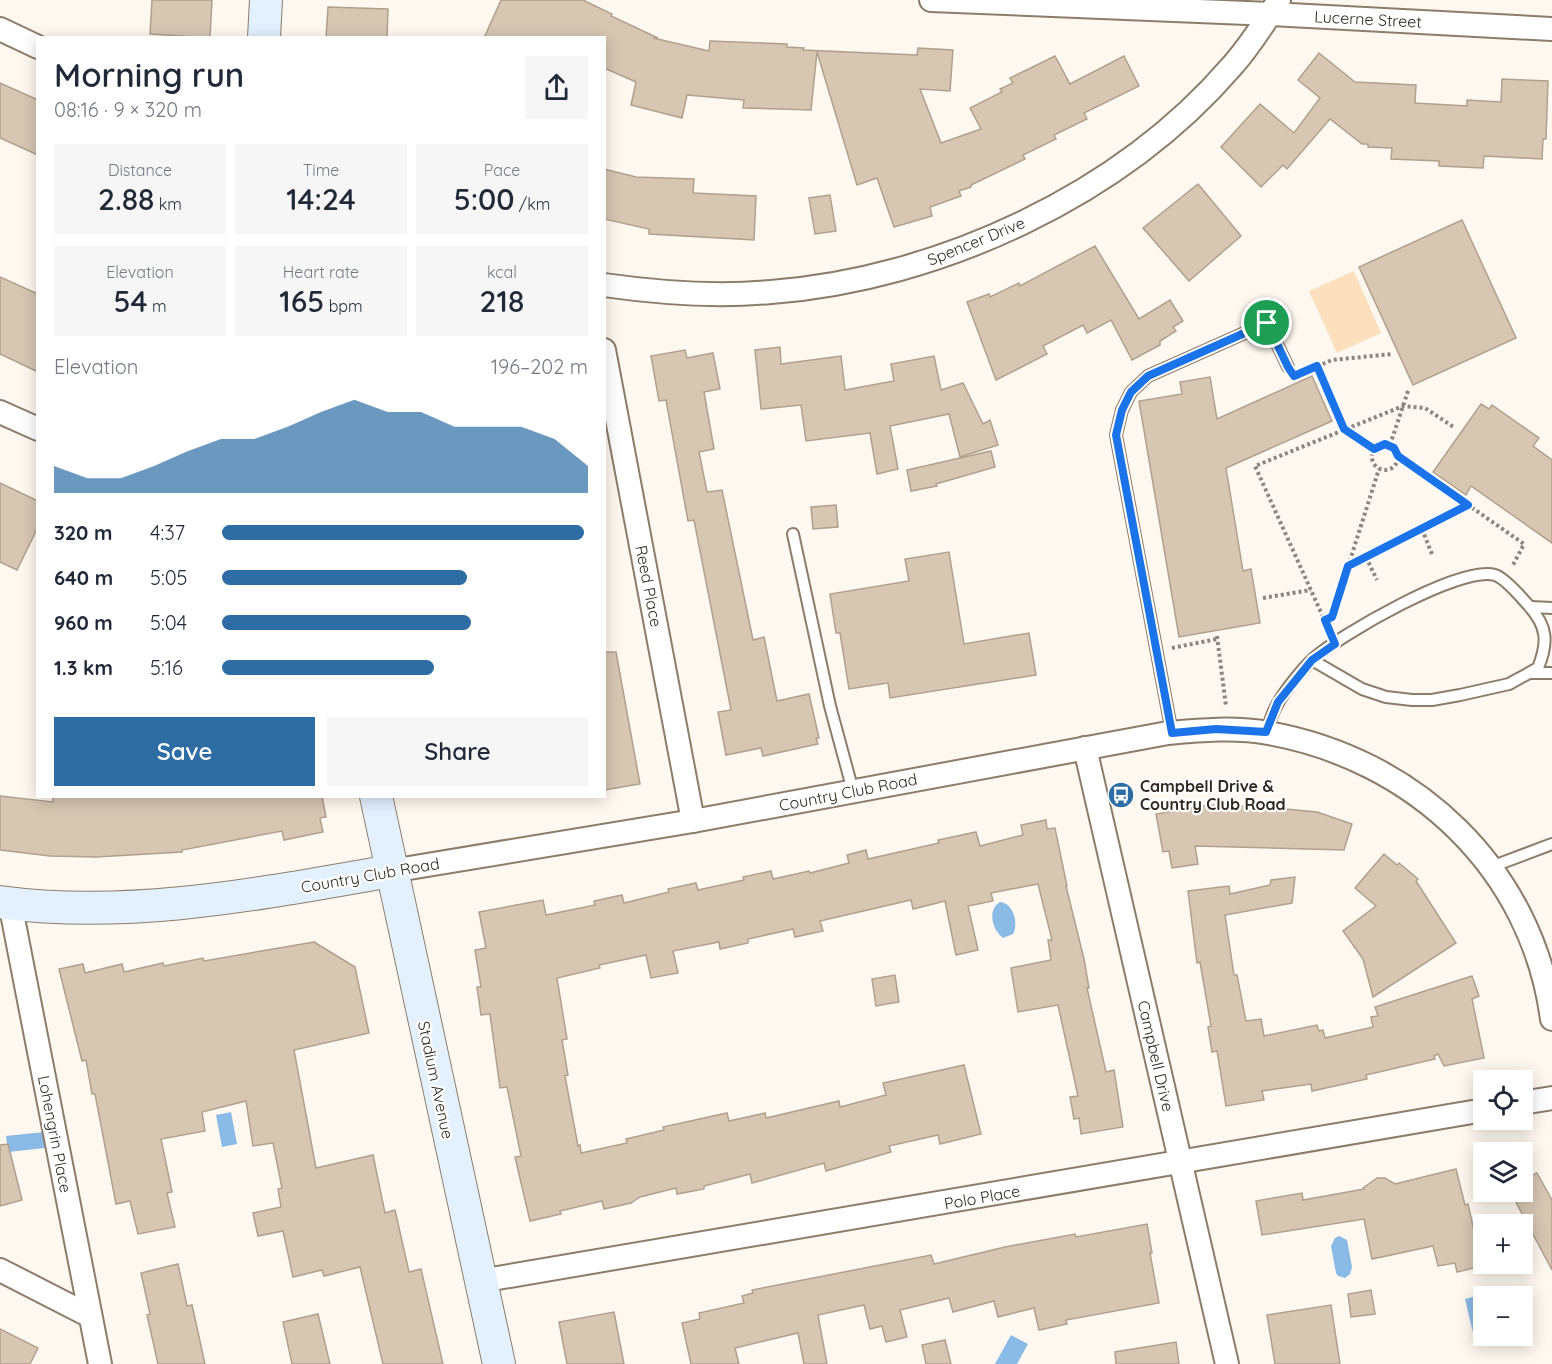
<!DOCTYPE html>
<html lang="en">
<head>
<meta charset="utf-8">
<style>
	body { margin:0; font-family:Quicksand,sans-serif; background:#f6f6f7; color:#1f2937; height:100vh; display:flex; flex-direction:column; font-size:22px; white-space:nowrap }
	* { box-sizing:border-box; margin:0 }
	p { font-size:20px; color:#747a83 }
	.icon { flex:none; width:33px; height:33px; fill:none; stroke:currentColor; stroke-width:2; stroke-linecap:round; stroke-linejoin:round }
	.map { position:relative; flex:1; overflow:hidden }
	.details { position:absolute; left:36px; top:36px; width:570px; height:762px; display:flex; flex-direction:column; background:#fff; border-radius:0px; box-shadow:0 3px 15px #0003 }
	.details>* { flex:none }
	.buttons { position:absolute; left:1473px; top:1070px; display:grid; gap:12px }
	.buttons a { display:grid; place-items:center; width:60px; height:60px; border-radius:0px; background:#fff; box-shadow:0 3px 15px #0003; font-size:30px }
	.pin { position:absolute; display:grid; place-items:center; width:51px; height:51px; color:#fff; margin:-26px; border:3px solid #fff; border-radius:50%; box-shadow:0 2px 6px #0007 }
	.round { display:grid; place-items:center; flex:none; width:63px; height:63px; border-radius:0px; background:#f6f6f7 }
	.headline { display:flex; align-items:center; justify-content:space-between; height:102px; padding:0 18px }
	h1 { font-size:33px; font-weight:600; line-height:45px }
	.stats { display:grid; grid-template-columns:repeat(3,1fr); gap:9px; height:102px; padding:6px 18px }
	.stats div { display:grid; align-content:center; border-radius:0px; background:#f6f6f7; text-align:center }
	.stats b { font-size:30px; font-weight:600 }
	.stats small { font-size:16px; font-weight:400 }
	.stats p { font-size:16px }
	.chart { height:168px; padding:12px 18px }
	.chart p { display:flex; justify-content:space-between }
	.chart svg { width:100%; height:108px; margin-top:6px; fill:#2d6da4; opacity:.7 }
	.primary-button { display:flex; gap:12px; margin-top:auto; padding:12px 18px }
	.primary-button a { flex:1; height:69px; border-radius:0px; background:#2d6da4; color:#fff; font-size:24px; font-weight:600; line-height:69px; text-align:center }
	.primary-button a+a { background:#f6f6f7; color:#1f2937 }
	ul { padding:0 18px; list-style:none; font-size:20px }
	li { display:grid; grid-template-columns:96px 72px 1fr; align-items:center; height:45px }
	li i { height:15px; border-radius:8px; background:#2d6da4 }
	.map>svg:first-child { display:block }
</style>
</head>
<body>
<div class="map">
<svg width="1552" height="1364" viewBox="0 0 1552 1364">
	<rect width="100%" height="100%" fill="#fff8f0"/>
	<path fill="#fcdfbc" d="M 1354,271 L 1381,333 L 1337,353 L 1309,291 Z"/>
	<g fill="#8abae6">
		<path d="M 1000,902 C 1013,903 1019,923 1013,934 L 1003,938 C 992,930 987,909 1000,902 Z"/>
		<path d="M 231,1112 L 237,1144 L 222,1147 L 216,1115 Z"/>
		<path d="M 44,1132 L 45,1148 L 8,1152 L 6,1136 Z"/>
		<path d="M 1339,1236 L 1347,1240 L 1352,1267 L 1350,1274 L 1345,1278 L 1338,1276 L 1336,1273 L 1331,1246 L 1335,1238 Z"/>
		<path d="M 1484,1294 L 1484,1335 L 1474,1337 L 1465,1299 Z"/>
		<path d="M 1011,1335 L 1028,1344 L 1017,1364 L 995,1364 Z"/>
	</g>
	<g fill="#d6c6b2" stroke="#b0a08d" stroke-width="1.5">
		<path d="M 152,0 L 212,0 L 210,38 L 150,34 Z"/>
		<path d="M 501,0 L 583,0 L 612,14 L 611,16 L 658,38 L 653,38 L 709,51 L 710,41 L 787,44 L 787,47 L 804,48 L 803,50 L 917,55 L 918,48 L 953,50 L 950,91 L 920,89 L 941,143 L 981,129 L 970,108 L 1002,92 L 1000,89 L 1013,83 L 1010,78 L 1055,56 L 1070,84 L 1124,56 L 1139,86 L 1084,113 L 1087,119 L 1054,135 L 1056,139 L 1023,155 L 1025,159 L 971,185 L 971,187 L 959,191 L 961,196 L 930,207 L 932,216 L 894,227 L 877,178 L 857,185 L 817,52 L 811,110 L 743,108 L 744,100 L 687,95 L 682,118 L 631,105 L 636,82 L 604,68 L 604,38 L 484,38 Z"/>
		<path d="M 328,7 L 388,9 L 387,38 L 326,38 Z"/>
		<path d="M 1319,53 L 1355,82 L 1416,85 L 1415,103 L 1467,106 L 1467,100 L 1501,102 L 1502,79 L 1548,81 L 1546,139 L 1543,139 L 1542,159 L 1484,156 L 1483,168 L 1439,166 L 1439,161 L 1391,159 L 1392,148 L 1368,147 L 1368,144 L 1362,144 L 1330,119 L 1287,169 L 1283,165 L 1261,187 L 1221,147 L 1260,104 L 1294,133 L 1320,98 L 1298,80 Z"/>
		<path d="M 0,83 L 38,100 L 38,155 L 0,138 Z"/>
		<path d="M 604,169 L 636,177 L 694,179 L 693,193 L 756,196 L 754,240 L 649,234 L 649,229 L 604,219 Z"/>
		<path d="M 1198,184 L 1241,236 L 1189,281 L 1143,228 Z"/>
		<path d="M 830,195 L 836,231 L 815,234 L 809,198 Z"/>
		<path d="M 1462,220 L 1516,338 L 1413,385 L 1359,267 Z"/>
		<path d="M 1095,246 L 1139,319 L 1170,300 L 1183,321 L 1173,327 L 1176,331 L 1160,341 L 1160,345 L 1132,360 L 1111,320 L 1087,333 L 1083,325 L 1043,346 L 1047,354 L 996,380 L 967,302 L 989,294 L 990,297 L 1019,283 L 1020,286 Z"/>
		<path d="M 0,277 L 38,294 L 38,372 L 0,354 Z"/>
		<path d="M 780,347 L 781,364 L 841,356 L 845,390 L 894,381 L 891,364 L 934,356 L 941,390 L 963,383 L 983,424 L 990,420 L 998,445 L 960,457 L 949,414 L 890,426 L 898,469 L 877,474 L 870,433 L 806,441 L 801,405 L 761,409 L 755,350 Z"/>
		<path d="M 685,350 L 687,358 L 713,353 L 720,389 L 704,392 L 714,449 L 699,452 L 707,492 L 722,490 L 753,640 L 764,637 L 777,701 L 809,694 L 819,738 L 816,738 L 818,744 L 763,756 L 761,748 L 726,755 L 718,712 L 731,710 L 694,520 L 688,521 L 666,400 L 659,401 L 651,356 Z"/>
		<path d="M 1312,376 L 1332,421 L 1226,468 L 1243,571 L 1251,569 L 1260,623 L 1179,637 L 1139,401 L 1182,394 L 1180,382 L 1210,377 L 1217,419 Z"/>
		<path d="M 1481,404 L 1489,409 L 1492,405 L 1539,438 L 1533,446 L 1552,460 L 1552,543 L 1471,486 L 1466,495 L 1433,472 Z"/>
		<path d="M 991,451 L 995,467 L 936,484 L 937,486 L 911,491 L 907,470 Z"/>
		<path d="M 0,483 L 38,501 L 38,527 L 17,570 L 0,562 Z"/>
		<path d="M 836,505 L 838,527 L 813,529 L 811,507 Z"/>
		<path d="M 949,552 L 964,644 L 1029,633 L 1036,675 L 890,698 L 888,683 L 849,689 L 840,633 L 836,633 L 830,594 L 909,581 L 905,559 Z"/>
		<path d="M 604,652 L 616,652 L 640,784 L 604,790 Z"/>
		<path d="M 0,796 L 53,802 L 53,796 L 322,796 L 326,817 L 320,818 L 323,832 L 284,840 L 282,831 L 182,850 L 182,852 L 96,857 L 50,856 L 0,850 Z"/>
		<path d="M 1209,805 L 1264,807 L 1317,812 L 1352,824 L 1344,850 L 1195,846 L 1198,864 L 1172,868 L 1169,851 L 1163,852 L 1156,814 Z"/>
		<path d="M 1046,820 L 1047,829 L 1055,828 L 1067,886 L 1066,886 L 1084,959 L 1089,988 L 1087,988 L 1106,1072 L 1114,1070 L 1123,1127 L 1081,1134 L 1079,1118 L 1074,1119 L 1070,1097 L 1078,1096 L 1058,1005 L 1018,1012 L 1011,968 L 1051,960 L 1048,940 L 1052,940 L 1038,884 L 991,893 L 993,901 L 968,906 L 978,950 L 956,955 L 945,901 L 913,909 L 911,900 L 820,921 L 823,931 L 795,937 L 793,929 L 748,939 L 748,943 L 720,949 L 719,942 L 673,951 L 678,973 L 651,978 L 646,955 L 599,965 L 600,968 L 557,978 L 567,1039 L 562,1040 L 568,1075 L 565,1076 L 578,1146 L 580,1145 L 581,1153 L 627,1143 L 626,1139 L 664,1130 L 663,1127 L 727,1113 L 729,1121 L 765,1113 L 766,1118 L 839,1101 L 840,1107 L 886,1095 L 883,1083 L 964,1065 L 981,1134 L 940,1144 L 938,1135 L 889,1146 L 891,1152 L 826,1171 L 824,1163 L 752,1183 L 750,1174 L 704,1186 L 704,1189 L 677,1194 L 676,1188 L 640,1197 L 631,1203 L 604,1209 L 602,1201 L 560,1211 L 561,1214 L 530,1221 L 515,1157 L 521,1156 L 507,1087 L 500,1088 L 490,1014 L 481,1015 L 477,987 L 481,987 L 475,950 L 486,948 L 479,912 L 543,900 L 546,915 L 595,905 L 594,901 L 622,895 L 624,903 L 669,892 L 668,889 L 696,883 L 698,890 L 744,880 L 743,877 L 771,871 L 773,879 L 809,871 L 810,873 L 849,863 L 847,855 L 866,850 L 868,859 L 939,843 L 938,840 L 976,832 L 980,846 L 1023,835 L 1021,825 Z"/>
		<path d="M 1384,854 L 1397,865 L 1399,863 L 1418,879 L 1416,881 L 1456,943 L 1373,997 L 1363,959 L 1343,931 L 1376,906 L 1355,888 Z"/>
		<path d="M 1295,877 L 1292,903 L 1225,915 L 1234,975 L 1237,975 L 1246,1021 L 1261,1019 L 1264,1036 L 1317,1025 L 1319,1031 L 1323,1030 L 1325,1038 L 1373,1027 L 1371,1017 L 1378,1016 L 1375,1007 L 1472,976 L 1479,996 L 1472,999 L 1484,1058 L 1444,1066 L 1438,1054 L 1434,1056 L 1435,1059 L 1366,1075 L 1367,1079 L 1312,1091 L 1311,1084 L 1262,1091 L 1264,1100 L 1226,1106 L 1217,1051 L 1212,1052 L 1208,1027 L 1211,1026 L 1200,962 L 1197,963 L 1188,891 L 1229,886 L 1230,894 L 1270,885 L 1271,880 Z"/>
		<path d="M 314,942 L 355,967 L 369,1033 L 294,1050 L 316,1168 L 373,1155 L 385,1213 L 395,1210 L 409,1272 L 421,1269 L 443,1364 L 383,1364 L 360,1267 L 324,1276 L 322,1270 L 293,1277 L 283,1231 L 258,1236 L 253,1213 L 281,1207 L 278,1189 L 282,1188 L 273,1143 L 253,1146 L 246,1101 L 202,1112 L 205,1131 L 161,1139 L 172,1192 L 167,1193 L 175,1227 L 138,1234 L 130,1201 L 116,1204 L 95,1094 L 92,1094 L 86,1060 L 82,1061 L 59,969 L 83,964 L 85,973 L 122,964 L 124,972 L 163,963 L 164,966 L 203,958 L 204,961 Z"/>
		<path d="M 895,975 L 899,1002 L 876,1006 L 872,979 Z"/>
		<path d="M 8,1144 L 22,1200 L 0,1206 L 0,1145 Z"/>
		<path d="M 1456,1169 L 1465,1205 L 1468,1204 L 1482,1266 L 1457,1272 L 1455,1263 L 1438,1266 L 1433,1246 L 1372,1259 L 1364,1219 L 1262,1235 L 1256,1201 L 1302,1193 L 1303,1200 L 1364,1189 L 1363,1188 L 1377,1178 L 1385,1178 L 1395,1184 Z"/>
		<path d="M 1537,1173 L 1552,1200 L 1552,1270 L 1510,1191 L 1522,1191 L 1522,1180 Z"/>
		<path d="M 1147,1224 L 1152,1253 L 1150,1253 L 1159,1303 L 1066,1320 L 1067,1324 L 1039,1330 L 1034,1308 L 998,1317 L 994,1301 L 953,1312 L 949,1298 L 900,1310 L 907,1337 L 886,1342 L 882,1326 L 870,1329 L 864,1305 L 818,1315 L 827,1364 L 804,1364 L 798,1333 L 735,1348 L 739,1364 L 691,1364 L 682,1323 L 700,1319 L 699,1313 L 744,1303 L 742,1296 L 753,1293 L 752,1290 L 931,1255 L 934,1264 L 1005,1247 L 1075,1234 L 1076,1237 Z"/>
		<path d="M 178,1264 L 187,1306 L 192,1305 L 205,1364 L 158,1364 L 147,1315 L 150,1314 L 141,1273 Z"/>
		<path d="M 1371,1290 L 1375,1314 L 1351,1317 L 1348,1294 Z"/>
		<path d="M 1331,1305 L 1340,1364 L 1275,1364 L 1267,1315 Z"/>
		<path d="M 614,1312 L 624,1364 L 567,1364 L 559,1322 Z"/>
		<path d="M 318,1314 L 330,1364 L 292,1364 L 283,1322 Z"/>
		<path d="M 0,1329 L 38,1348 L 30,1364 L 0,1364 Z"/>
		<path d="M 945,1340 L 951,1364 L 926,1364 L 922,1345 Z"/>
		<path d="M 1176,1342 L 1179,1364 L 1116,1364 L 1115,1352 Z"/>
	</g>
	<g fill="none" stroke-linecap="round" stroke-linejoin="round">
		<defs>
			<g id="lane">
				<path d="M 793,534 L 830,706 L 853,791"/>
				<path d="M 1531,607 L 1552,608"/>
				<path d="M 1530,673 L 1552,673"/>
				<path d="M 1266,732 C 1270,723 1272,712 1278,703 C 1284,692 1303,668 1312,660 C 1339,635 1461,565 1495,575 C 1505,578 1522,598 1529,606 C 1548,627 1548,643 1538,668 L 1509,684 L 1460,695 L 1432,700 L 1412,700 L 1386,697 L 1362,689 L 1312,660"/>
				<path d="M 1172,733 L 1116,435 L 1122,410 L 1131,392 L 1148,376 L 1267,323 L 1288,367"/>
				<path d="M 1491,867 L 1552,844"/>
			</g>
			<g id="street">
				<path d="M 931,0 L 1271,14 L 1552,29"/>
				<path d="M 0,29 L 38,47"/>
				<path d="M 604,285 C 660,293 716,297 771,292 C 940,279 1121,195 1232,66 C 1250,46 1265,22 1279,0"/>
				<path d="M 604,350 L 693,821"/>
				<path d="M 0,412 L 38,429"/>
				<path d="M 1085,748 L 1227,1364"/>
				<path d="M 391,871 L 693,821 L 1168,733 C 1201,730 1235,727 1268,733 C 1415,759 1532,869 1552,1019"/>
				<path d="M 10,903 L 100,1364"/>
				<path d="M 1522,1103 L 1552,1098"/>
				<path d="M 0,1270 L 90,1316"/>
				<path d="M 480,1281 L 1484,1110"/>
			</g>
			<g id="secondary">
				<path d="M 264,38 L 266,0"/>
				<path d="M 376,796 L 499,1364"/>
				<path d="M 0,902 C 130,920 263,893 391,871"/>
			</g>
		</defs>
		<use href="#lane" stroke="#8c7d6b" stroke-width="14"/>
		<use href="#street" stroke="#8c7d6b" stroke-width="26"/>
		<use href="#secondary" stroke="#8c7d6b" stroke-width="34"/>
		<g stroke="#8c867e" stroke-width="4" stroke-dasharray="3 3" stroke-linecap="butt">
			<path d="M 1317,366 L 1344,429 L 1374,449"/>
			<path d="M 1306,371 L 1332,360 L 1392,354"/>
			<circle cx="1385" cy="457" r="13"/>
			<path d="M 1390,445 L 1409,388"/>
			<path d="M 1398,456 L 1524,544 L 1513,565"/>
			<path d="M 1422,529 L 1433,557"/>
			<path d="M 1366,557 L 1377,580"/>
			<path d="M 1348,566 L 1468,505"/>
			<path d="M 1263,598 L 1311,590"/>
			<path d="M 1325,620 L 1332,617 L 1379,469"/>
			<path d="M 1328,628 L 1255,466 L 1403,406 L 1425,408 L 1455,428"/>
			<path d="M 1217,636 L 1226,706"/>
			<path d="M 1172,648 L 1217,639"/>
		</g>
		<use href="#lane" stroke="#fff" stroke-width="10"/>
		<use href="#street" stroke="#fff" stroke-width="22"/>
		<use href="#secondary" stroke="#e3f0fd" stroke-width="32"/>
	</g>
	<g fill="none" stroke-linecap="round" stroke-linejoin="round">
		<defs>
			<path id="route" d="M 1267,323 L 1288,367 L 1294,376 L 1317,366 L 1344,429 L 1374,449 L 1385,444 L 1394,448 L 1398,456 L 1468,505 L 1348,566 L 1332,617 L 1325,620 L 1335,644 L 1312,660 L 1278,702 L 1266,732 L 1216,729 L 1172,733 L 1116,435 L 1122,410 L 1131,392 L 1148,376 Z"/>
		</defs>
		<use href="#route" stroke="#fff" stroke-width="12"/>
		<use href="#route" stroke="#1a73e8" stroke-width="8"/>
	</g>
	<defs>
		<symbol id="bus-disc" viewBox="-11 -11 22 22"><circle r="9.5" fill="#2d6da4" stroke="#fff"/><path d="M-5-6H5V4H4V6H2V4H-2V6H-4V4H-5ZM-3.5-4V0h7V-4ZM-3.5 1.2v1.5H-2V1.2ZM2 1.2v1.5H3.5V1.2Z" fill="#fff"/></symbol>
	</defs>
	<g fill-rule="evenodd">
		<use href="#bus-disc" x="1106" y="780" width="30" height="30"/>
	</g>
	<g text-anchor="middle" stroke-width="4.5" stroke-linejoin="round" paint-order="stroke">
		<g font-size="16" fill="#2e2821" stroke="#fff">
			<text transform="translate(1368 19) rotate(3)" y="6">Lucerne Street</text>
			<text transform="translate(976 241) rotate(-22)" y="6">Spencer Drive</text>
			<text transform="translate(649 586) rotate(79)" y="6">Reed Place</text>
			<text transform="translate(848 792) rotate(-11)" y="6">Country Club Road</text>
			<text transform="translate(370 875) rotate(-10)" y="6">Country Club Road</text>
			<text transform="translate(1156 1056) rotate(77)" y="6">Campbell Drive</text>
			<text transform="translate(436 1080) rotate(78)" y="6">Stadium Avenue</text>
			<text transform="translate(55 1134) rotate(79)" y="6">Lohengrin Place</text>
			<text transform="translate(982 1197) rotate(-10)" y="6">Polo Place</text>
		</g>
		<g font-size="16" font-weight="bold" fill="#2e2821" stroke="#fff" text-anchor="start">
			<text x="1140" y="792">Campbell Drive &amp;<tspan x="1140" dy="18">Country Club Road</tspan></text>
		</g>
	</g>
</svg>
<div class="buttons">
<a><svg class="icon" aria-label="locate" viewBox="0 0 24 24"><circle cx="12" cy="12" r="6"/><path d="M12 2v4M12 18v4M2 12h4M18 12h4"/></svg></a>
<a><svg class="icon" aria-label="layers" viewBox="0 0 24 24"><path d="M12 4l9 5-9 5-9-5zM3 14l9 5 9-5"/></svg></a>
<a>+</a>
<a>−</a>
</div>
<div class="pin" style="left:1267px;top:323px;background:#1e9e55"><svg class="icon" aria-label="arrive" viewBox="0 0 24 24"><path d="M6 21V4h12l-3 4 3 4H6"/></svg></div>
<section class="details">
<div class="headline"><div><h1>Morning run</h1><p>08:16 · 9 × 320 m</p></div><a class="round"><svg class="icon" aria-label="share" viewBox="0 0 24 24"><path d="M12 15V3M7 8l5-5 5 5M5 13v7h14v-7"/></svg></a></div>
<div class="stats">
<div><p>Distance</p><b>2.88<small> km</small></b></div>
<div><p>Time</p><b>14:24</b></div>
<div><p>Pace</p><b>5:00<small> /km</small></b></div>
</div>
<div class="stats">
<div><p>Elevation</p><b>54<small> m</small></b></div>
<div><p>Heart rate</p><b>165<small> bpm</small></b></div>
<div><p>kcal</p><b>218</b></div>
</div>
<div class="chart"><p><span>Elevation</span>196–202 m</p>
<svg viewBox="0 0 160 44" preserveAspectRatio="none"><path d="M0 44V33L10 38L20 38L30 33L40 27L50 22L60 22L70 17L80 11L90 6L100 11L110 11L120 17L130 17L140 17L150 22L160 33V44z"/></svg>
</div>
<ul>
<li><b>320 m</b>4:37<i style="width:99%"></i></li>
<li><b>640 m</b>5:05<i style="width:67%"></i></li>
<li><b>960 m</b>5:04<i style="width:68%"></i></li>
<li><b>1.3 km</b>5:16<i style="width:58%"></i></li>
</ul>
<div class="primary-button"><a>Save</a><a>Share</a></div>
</section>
</div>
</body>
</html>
